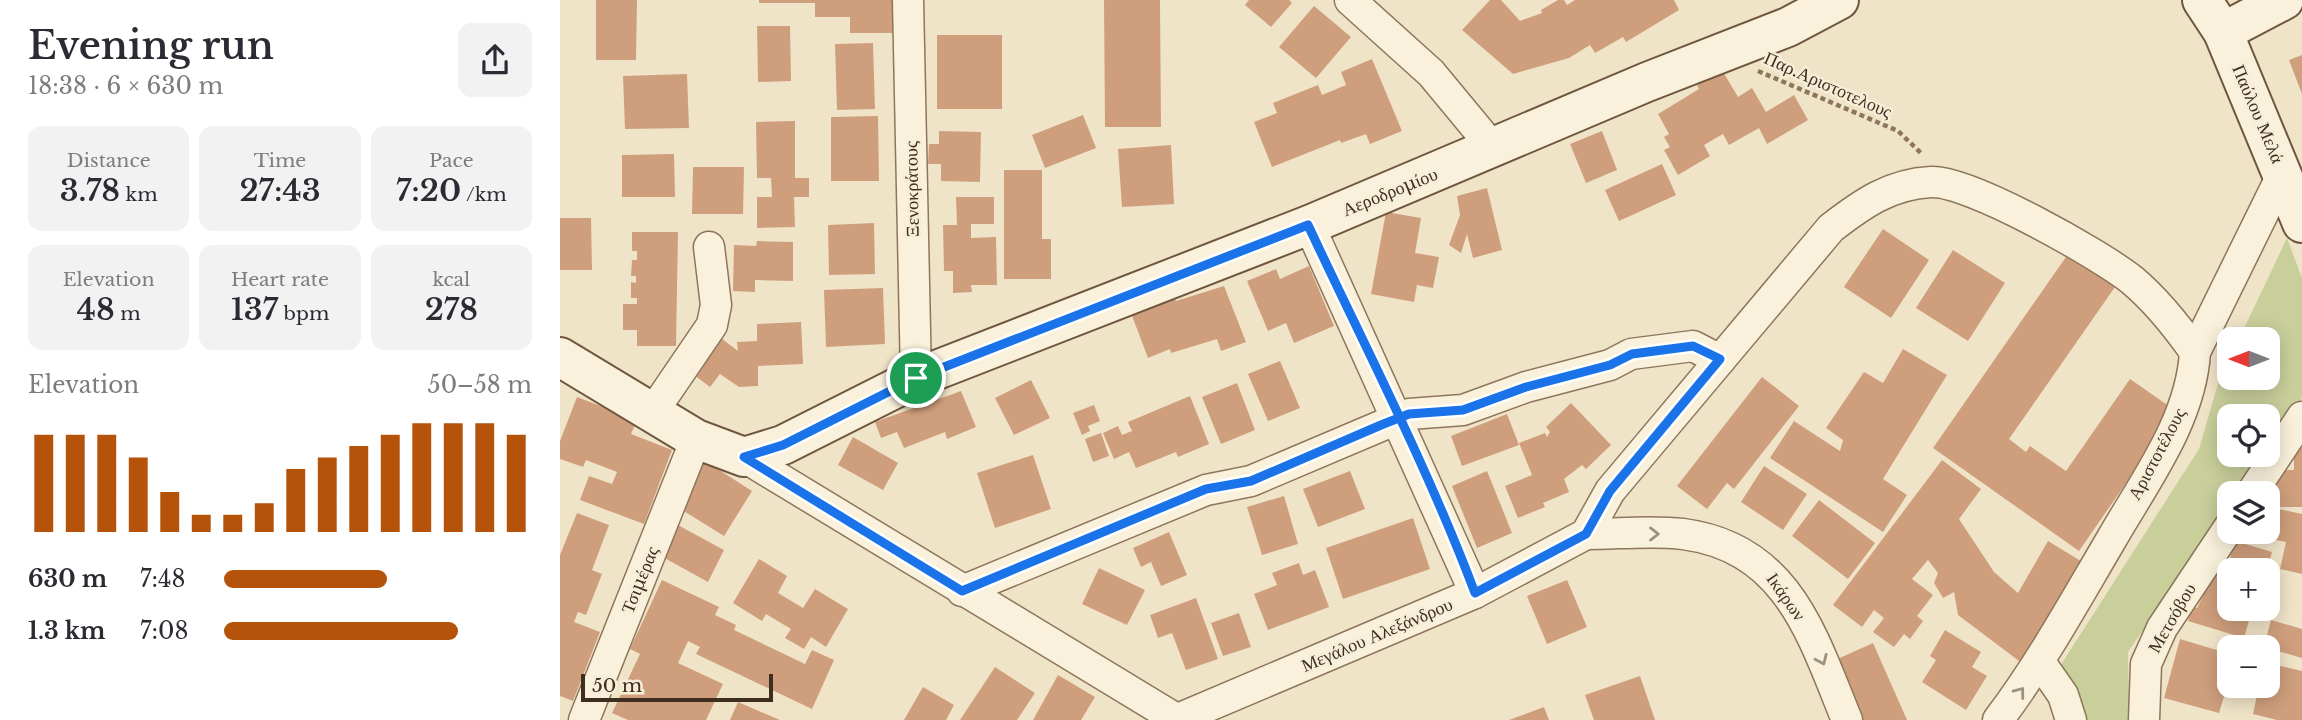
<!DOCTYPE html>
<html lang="en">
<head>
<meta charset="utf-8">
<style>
	body { margin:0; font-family:"Libre Baskerville",serif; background:#f2f2f3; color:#2b2b33; height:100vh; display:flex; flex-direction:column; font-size:26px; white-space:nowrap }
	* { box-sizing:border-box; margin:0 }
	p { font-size:23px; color:#7c7c81 }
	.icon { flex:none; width:38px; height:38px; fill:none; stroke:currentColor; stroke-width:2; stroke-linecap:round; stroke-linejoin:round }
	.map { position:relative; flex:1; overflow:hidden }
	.sheet { display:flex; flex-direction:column; background:#fff; width:560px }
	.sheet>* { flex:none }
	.needle { width:46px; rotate:270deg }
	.fabs { position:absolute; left:1657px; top:327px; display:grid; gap:14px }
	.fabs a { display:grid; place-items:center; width:63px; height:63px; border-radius:14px; background:#fff; box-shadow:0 4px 18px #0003; font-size:35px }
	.scale { position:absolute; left:21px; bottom:18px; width:192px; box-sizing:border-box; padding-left:7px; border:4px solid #3d2e20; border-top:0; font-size:19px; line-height:24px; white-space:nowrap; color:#3d2e20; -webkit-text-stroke:5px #f7eed8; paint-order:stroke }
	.pin { position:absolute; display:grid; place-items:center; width:60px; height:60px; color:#fff; margin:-30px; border:4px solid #fff; border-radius:50%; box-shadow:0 2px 7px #0007 }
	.round { display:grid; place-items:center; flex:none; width:74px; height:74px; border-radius:14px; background:#f2f2f3 }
	.headline { display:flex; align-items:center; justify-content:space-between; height:119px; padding:0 28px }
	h1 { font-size:38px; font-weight:600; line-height:52px }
	.figures { display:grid; grid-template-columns:repeat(3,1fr); gap:10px; height:119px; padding:7px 28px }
	.figures div { display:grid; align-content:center; border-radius:14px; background:#f2f2f3; text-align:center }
	.figures b { font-size:30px; font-weight:600 }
	.figures small { font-size:19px; font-weight:400 }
	.figures p { font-size:19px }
	.chart { height:196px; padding:14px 28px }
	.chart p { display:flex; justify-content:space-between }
	.chart svg { width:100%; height:126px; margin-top:7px; stroke:#b45309; stroke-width:6 }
	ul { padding:0 28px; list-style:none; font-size:23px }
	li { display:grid; grid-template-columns:112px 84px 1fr; align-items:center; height:52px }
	li i { height:18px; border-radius:9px; background:#b45309 }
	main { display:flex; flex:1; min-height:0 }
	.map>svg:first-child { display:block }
</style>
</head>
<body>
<main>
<section class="sheet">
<div class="headline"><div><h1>Evening run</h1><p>18:38 · 6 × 630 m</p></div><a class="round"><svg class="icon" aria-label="share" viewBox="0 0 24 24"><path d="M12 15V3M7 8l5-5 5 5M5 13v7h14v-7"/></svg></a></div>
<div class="figures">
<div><p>Distance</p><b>3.78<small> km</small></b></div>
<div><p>Time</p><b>27:43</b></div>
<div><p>Pace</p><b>7:20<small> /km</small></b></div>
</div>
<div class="figures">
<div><p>Elevation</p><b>48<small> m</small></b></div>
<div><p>Heart rate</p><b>137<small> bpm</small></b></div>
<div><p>kcal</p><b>278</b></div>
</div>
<div class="chart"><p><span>Elevation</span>50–58 m</p>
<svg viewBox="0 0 160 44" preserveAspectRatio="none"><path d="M5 44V10M15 44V10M25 44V10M35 44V18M45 44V30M55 44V38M65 44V38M75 44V34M85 44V22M95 44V18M105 44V14M115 44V10M125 44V6M135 44V6M145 44V6M155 44V10"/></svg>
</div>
<ul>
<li><b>630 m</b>7:48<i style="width:53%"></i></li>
<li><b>1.3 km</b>7:08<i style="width:76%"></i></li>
</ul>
</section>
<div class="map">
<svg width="1742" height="720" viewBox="0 0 1742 720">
	<rect width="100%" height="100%" fill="#f0e4c8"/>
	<path fill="#c9cf9b" d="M 1727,238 L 1742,278 L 1742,398 L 1708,447 L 1708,416 L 1670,416 L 1670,455 L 1703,455 L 1677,493 L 1670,494 L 1669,504 L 1568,652 L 1569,720 L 1511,720 L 1503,695 L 1502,663 L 1639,449 L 1657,387 L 1669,359 L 1670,378 L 1708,378 L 1708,340 L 1679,339 Z"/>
	<g fill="#cf9f7d">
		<path d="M 36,0 L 77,0 L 76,60 L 36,60 Z"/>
		<path d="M 199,0 L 334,0 L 334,33 L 290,33 L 290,17 L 255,17 L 255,3 L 199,3 Z"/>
		<path d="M 544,0 L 600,0 L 601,127 L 545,127 Z"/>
		<path d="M 689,0 L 729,0 L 732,3 L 711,27 L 685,5 Z"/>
		<path d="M 930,0 L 941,0 L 960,21 L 982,13 L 981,10 L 998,0 L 1004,0 L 1007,5 L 1015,0 L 1114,0 L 1119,10 L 1066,42 L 1063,37 L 1035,53 L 1030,45 L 1009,58 L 953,74 L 902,30 Z"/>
		<path d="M 754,6 L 791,37 L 756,78 L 719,47 Z"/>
		<path d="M 197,26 L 230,26 L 231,81 L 198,82 Z"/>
		<rect x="377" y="35" width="65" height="74"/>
		<path d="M 313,43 L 315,109 L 277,110 L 275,44 Z"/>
		<path d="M 1742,55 L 1742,94 L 1729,60 Z"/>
		<path d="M 812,59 L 842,131 L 810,144 L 806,134 L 781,143 L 780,140 L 712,167 L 694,122 L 717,113 L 713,103 L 758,85 L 762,95 L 786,85 L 781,72 Z"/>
		<path d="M 1162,70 L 1178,97 L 1192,88 L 1206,112 L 1234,95 L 1248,120 L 1207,144 L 1199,128 L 1169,145 L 1163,134 L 1144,145 L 1150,156 L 1118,175 L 1104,150 L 1110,147 L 1104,137 L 1109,134 L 1098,114 L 1139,89 L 1137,85 Z"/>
		<path d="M 127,74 L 129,128 L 65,129 L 63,76 Z"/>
		<path d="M 523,115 L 536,148 L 485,168 L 472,135 Z"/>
		<path d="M 318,116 L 319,181 L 271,181 L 271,117 Z"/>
		<path d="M 235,121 L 235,178 L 249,178 L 249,197 L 234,197 L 235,227 L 197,228 L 197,197 L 212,197 L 211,178 L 197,178 L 196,122 Z"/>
		<path d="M 379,131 L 421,132 L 420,182 L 381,181 L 381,164 L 368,164 L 369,144 L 379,144 Z"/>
		<path d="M 1042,131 L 1057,170 L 1026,183 L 1010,144 Z"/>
		<path d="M 611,145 L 614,204 L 562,207 L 558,149 Z"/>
		<path d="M 114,154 L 115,197 L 62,197 L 62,155 Z"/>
		<path d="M 1102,164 L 1116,195 L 1059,221 L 1045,190 Z"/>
		<path d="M 133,167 L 184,167 L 183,214 L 132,214 Z"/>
		<path d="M 444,170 L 482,170 L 482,239 L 491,239 L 491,279 L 444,279 Z"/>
		<path d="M 927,188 L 942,250 L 913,258 L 907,234 L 901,253 L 889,245 L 900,215 L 897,196 Z"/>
		<path d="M 396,197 L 434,197 L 434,224 L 411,224 L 411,238 L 436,237 L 437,285 L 411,285 L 412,292 L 393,293 L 393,271 L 384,271 L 383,225 L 397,225 Z"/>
		<path d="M 826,212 L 861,218 L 855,253 L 879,257 L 873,288 L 857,285 L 854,302 L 811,294 Z"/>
		<path d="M 0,218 L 31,218 L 32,270 L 0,270 Z"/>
		<path d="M 314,223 L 315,274 L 269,275 L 268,225 Z"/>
		<path d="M 1323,229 L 1369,260 L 1331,318 L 1284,287 Z"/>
		<path d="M 72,232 L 118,232 L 116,346 L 77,346 L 77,330 L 63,330 L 63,304 L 77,304 L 77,298 L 71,298 L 71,282 L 76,283 L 76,276 L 71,276 L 72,260 L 77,260 L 77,251 L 72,251 Z"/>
		<path d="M 197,241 L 233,242 L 233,281 L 195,280 L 195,292 L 173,291 L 174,245 L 196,246 Z"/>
		<path d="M 1393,250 L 1445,283 L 1408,341 L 1356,308 Z"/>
		<path d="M 1508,254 L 1555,287 L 1449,439 L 1466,452 L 1470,446 L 1506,471 L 1570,379 L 1616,411 L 1519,551 L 1373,448 Z"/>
		<path d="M 749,266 L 774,326 L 734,343 L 726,323 L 708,331 L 687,281 L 716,269 L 720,279 Z"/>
		<path d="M 664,286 L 686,342 L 661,351 L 657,339 L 611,353 L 610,349 L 588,358 L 571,313 L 614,296 L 616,301 Z"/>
		<path d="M 323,288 L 325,344 L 266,347 L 264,290 Z"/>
		<path d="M 241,322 L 243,364 L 198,366 L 198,386 L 179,387 L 160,374 L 150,387 L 130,372 L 157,335 L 178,351 L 177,342 L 197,341 L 197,324 Z"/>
		<path d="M 1343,349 L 1387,375 L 1323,479 L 1347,495 L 1323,532 L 1210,458 L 1234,421 L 1280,451 L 1283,440 L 1266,428 L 1304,372 L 1323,383 Z"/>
		<path d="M 720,361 L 740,408 L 708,421 L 688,374 Z"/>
		<path d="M 1202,377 L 1239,406 L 1174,489 L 1167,483 L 1147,509 L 1117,486 Z"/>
		<path d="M 471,380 L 490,418 L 454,435 L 435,398 Z"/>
		<path d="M 677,383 L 695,430 L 661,444 L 642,397 Z"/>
		<path d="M 401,391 L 416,427 L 387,439 L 385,432 L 344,448 L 337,432 L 321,438 L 315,422 Z"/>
		<path d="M 630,396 L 649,444 L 618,457 L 616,452 L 576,468 L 569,452 L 554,459 L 543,433 L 558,426 L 562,435 L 572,431 L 568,422 Z"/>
		<path d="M 17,397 L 77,420 L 71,434 L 112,450 L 84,524 L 20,500 L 29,476 L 52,484 L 57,472 L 26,460 L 23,467 L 0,459 L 0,441 Z"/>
		<path d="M 1011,403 L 1051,445 L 1026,469 L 1022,465 L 1004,479 L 1009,492 L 983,503 L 985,507 L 958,518 L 945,486 L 972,475 L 959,443 L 985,433 L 987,437 L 990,432 L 986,427 Z"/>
		<path d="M 534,405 L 540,421 L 528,426 L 530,431 L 522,435 L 513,413 Z"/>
		<path d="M 947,414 L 959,445 L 902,466 L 891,436 Z"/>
		<path d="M 541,433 L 549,456 L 533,462 L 525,439 Z"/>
		<path d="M 293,437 L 338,463 L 323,490 L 278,465 Z"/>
		<path d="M 1734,448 L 1742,448 L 1742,507 L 1716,507 L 1716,470 L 1734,470 Z"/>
		<path d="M 473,455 L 491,509 L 435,528 L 417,473 Z"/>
		<path d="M 142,459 L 192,491 L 164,536 L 114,505 Z"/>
		<path d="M 1382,460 L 1421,489 L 1399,519 L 1434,572 L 1458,593 L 1488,541 L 1529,566 L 1463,664 L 1398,615 L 1394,592 L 1383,598 L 1374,583 L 1378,573 L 1368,560 L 1352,579 L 1373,595 L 1357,616 L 1363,621 L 1350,639 L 1344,634 L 1334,647 L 1313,632 L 1324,618 L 1314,610 L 1302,627 L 1273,605 Z"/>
		<path d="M 1204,466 L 1247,494 L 1223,530 L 1181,502 Z"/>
		<path d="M 790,471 L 805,509 L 758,527 L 743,489 Z"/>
		<path d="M 927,471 L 952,533 L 917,548 L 892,486 Z"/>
		<path d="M 724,496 L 738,544 L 702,555 L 687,507 Z"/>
		<path d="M 1259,500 L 1315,543 L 1288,579 L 1232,536 Z"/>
		<path d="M 1714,508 L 1742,514 L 1742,574 L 1720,569 L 1726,542 L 1707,538 Z"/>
		<path d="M 17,513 L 49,525 L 32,570 L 42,574 L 26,615 L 18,612 L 14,622 L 40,632 L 13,701 L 0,696 L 0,555 Z"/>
		<path d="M 853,518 L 870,569 L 783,599 L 766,548 Z"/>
		<path d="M 116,524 L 164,550 L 148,582 L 99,555 Z"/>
		<path d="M 609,532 L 627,575 L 601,586 L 591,562 L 581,567 L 573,548 Z"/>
		<path d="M 1675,541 L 1712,552 L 1707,570 L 1670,570 L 1670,609 L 1709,609 L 1707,614 L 1692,610 L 1684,638 L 1628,621 L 1632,607 L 1637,608 L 1643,596 L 1652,565 L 1667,569 Z"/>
		<path d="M 199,559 L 227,576 L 218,593 L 243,608 L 255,589 L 288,609 L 266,647 L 251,637 L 244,649 L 225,638 L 231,629 L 206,614 L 202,621 L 173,603 Z"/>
		<path d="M 739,563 L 743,575 L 755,570 L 769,607 L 708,630 L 694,594 L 717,585 L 712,573 Z"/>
		<path d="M 539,568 L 585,590 L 567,625 L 522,604 Z"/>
		<path d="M 1708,572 L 1718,575 L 1709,609 L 1708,608 Z"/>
		<path d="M 102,580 L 159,607 L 155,615 L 176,625 L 174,630 L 245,664 L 252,650 L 274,660 L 252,709 L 136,654 L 140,647 L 128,641 L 118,663 L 163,684 L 146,720 L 68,720 L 52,713 L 80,654 L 70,649 Z"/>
		<path d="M 1007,580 L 1027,627 L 987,644 L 967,596 Z"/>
		<path d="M 636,598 L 658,659 L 626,670 L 612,633 L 598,638 L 590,615 Z"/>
		<path d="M 679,613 L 691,647 L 663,656 L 651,623 Z"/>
		<path d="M 1711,620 L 1742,629 L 1742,658 L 1704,647 Z"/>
		<path d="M 1385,630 L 1421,652 L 1412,667 L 1427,676 L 1406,710 L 1362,682 L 1376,660 L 1370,656 Z"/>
		<path d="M 1620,639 L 1670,654 L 1670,677 L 1659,713 L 1604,698 Z"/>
		<path d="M 1313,643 L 1347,720 L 1299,720 L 1273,661 Z"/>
		<path d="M 1708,663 L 1742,671 L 1742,720 L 1717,720 L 1693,714 L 1699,686 L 1708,686 Z"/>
		<path d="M 435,667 L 475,693 L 457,720 L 400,720 Z"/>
		<path d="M 498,675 L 535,697 L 521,720 L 473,720 Z"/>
		<path d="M 1080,676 L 1095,720 L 1034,720 L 1025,695 Z"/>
		<path d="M 363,687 L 394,705 L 386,720 L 344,720 Z"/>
		<path d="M 178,702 L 220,720 L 170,720 Z"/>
		<path d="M 984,707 L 989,720 L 949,720 Z"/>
	</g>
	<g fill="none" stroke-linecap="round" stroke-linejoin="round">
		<defs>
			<g id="street">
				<path d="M 348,0 L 356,378"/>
				<path d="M 790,0 L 871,73 L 934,149"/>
				<path d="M 749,225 L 915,593"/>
				<path d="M 92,413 L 152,325 L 156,305 L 149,247"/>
				<path d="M 184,457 L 618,720"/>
				<path d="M 1691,494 L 1742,417"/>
				<path d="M 1026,534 C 1058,534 1092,530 1123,534 C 1228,548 1252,635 1287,720"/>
				<path d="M 402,591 L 646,490 L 691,481 L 849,414 L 903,410 L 966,387 L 1050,365 L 1071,354 L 1133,346 L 1160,360"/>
				<path d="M 1480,662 L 1503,695 L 1511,720"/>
				<path d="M 618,719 L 915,593 L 1026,534 L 1050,491 L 1271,228 C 1302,204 1330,184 1371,182 C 1409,180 1539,254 1572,280 C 1597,301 1616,325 1635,352"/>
				<path d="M 24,720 L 136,439"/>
				<path d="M 1438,720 C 1481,663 1515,601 1551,540 C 1584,482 1631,421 1635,352 L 1723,173"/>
				<path d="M 1584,720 L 1586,664 L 1602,628 L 1670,526"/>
			</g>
			<g id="secondary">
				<path d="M 1642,0 L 1663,32 L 1742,223"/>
				<path d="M 1663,32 L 1724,0"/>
				<path d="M 0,357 L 136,439 L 184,457 L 223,445 L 356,378 L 749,225 L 1087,82 L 1228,27 L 1279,0"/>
			</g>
		</defs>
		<use href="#street" stroke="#8d765c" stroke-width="33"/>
		<use href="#secondary" stroke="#6f573f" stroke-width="42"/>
		<path stroke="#8d765c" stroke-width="4.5" stroke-dasharray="5 3.5" stroke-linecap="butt" d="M 1198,71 L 1338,131 L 1363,155"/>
		<use href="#street" stroke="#faf1dc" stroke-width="30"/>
		<use href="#secondary" stroke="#faf1dc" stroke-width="38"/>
	</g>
	<defs><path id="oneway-chevron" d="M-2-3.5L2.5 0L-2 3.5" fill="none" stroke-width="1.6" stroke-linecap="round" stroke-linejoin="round" transform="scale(1.75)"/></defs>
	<g stroke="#9c907e">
		<use href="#oneway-chevron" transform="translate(1094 534)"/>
		<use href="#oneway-chevron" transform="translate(1262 660) rotate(66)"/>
		<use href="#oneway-chevron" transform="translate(1460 692) rotate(-53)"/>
	</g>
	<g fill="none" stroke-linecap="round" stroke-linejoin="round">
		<defs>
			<path id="route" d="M 356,378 L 223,445 L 184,457 L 402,591 L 646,489 L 691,481 L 821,425 L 849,414 L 903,410 L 966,387 L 1050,365 L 1072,354 L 1133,346 L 1160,359 L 1050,491 L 1026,534 L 915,593 C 868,468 805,347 748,225 L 356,378"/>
		</defs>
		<use href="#route" stroke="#fff" stroke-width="14"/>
		<use href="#route" stroke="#1a73e8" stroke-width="9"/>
	</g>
	<g text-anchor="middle" stroke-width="5" stroke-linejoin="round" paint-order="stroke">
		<g font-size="18" fill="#3d2e20" stroke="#f7eed8">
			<text transform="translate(1268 85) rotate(24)" y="6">Παρ.Αριστοτελους</text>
			<text transform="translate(1698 114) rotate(67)" y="6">Παύλου Μελά</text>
			<text transform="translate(352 189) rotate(-91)" y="6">Ξενοκράτους</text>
			<text transform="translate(830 192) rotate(-22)" y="6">Αεροδρομίου</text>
			<text transform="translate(1597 454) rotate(-62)" y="6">Αριστοτέλους</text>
			<text transform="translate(80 580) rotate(-68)" y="6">Τσιμέρας</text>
			<text transform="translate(1226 597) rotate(55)" y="6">Ικάρων</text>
			<text transform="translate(1612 618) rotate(-60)" y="6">Μετσόβου</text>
			<text transform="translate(817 635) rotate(-23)" y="6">Μεγάλου Αλεξάνδρου</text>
		</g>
	</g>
</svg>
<div class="fabs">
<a><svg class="needle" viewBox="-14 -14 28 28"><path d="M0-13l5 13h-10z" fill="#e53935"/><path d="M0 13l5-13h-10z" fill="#7c7c81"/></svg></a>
<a><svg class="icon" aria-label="locate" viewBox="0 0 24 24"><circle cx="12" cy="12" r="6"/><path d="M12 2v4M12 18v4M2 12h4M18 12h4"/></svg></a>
<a><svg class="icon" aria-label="layers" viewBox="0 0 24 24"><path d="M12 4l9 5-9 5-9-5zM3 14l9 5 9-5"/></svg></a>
<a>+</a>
<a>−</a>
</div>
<div class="scale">50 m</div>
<div class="pin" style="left:356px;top:378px;background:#1e9e55"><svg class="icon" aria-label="arrive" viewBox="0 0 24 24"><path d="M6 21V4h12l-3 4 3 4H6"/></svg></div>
</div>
</main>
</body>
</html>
